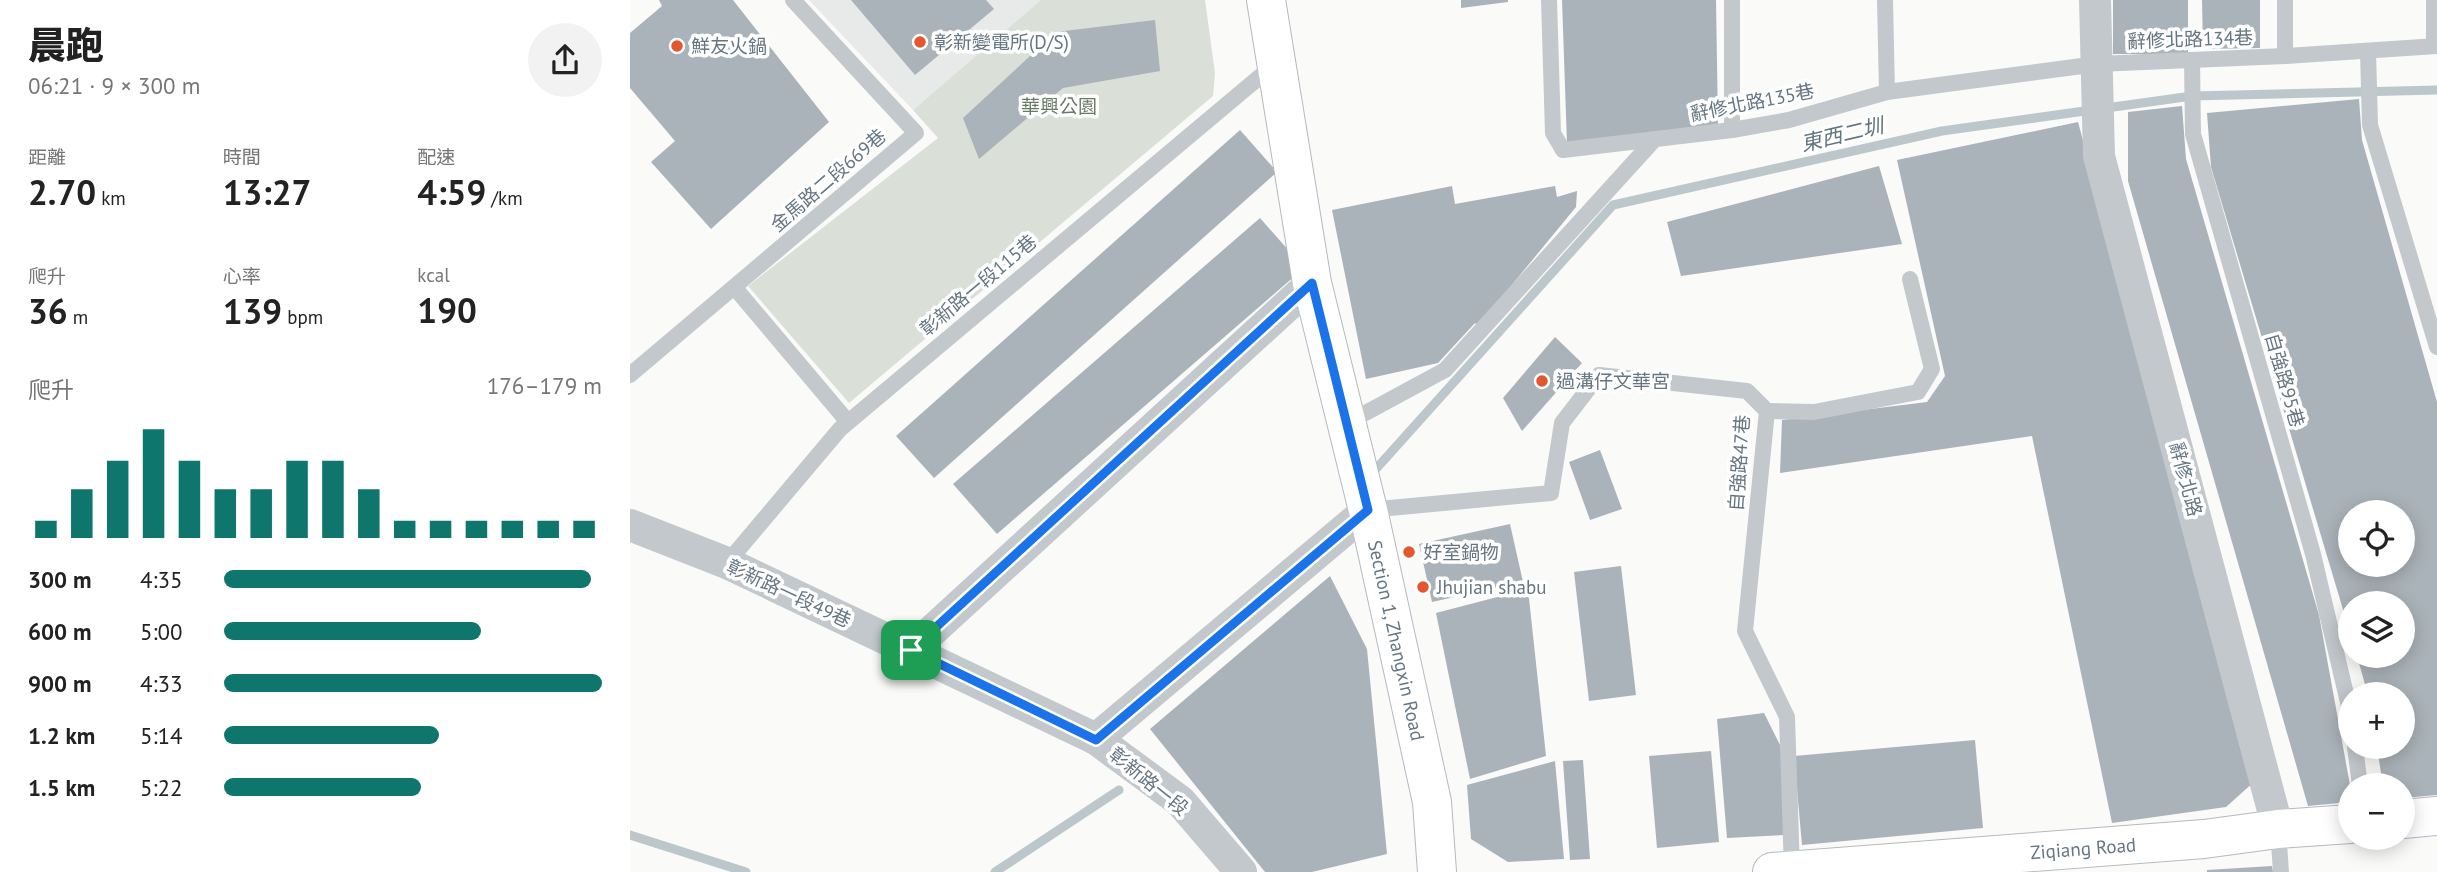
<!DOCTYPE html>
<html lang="zh-TW">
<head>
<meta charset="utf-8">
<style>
	body { margin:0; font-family:"PT Sans","Noto Sans TC",sans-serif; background:#f2f2f2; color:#222; height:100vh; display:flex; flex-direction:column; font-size:26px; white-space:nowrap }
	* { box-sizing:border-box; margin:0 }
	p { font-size:23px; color:#767676 }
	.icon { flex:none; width:38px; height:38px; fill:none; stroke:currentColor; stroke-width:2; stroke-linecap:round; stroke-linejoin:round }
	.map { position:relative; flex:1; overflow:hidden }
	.details { display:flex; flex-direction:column; background:#fff; width:630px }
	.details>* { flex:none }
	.buttons { position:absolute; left:1708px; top:500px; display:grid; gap:14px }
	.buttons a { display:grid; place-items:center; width:77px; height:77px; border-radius:50%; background:#fff; box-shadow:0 4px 18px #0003; font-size:35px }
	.pin { position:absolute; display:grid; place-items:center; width:60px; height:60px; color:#fff; margin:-30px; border-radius:14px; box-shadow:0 4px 10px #0006 }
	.round { display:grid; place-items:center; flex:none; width:74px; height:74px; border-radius:37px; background:#f2f2f2 }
	.overview { display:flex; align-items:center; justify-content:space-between; height:119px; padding:0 28px }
	h1 { font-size:38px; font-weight:800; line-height:52px }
	.metrics { display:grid; grid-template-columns:repeat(3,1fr); gap:10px; height:119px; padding:7px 28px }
	.metrics div { display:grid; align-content:center }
	.metrics b { font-size:35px; font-weight:800 }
	.metrics small { font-size:19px; font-weight:400 }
	.metrics p { font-size:19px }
	.chart { height:196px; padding:14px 28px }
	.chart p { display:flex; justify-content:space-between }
	.chart svg { width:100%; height:126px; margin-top:7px; stroke:#0f766e; stroke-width:6 }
	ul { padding:0 28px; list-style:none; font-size:23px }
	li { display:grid; grid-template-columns:112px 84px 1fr; align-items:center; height:52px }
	li i { height:18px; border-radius:9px; background:#0f766e }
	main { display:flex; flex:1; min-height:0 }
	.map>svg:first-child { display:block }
</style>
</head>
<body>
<main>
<section class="details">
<div class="overview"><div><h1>晨跑</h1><p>06:21 · 9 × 300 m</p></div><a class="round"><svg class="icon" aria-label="share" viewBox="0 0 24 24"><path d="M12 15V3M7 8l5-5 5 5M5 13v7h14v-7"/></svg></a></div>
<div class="metrics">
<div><p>距離</p><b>2.70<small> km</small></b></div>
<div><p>時間</p><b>13:27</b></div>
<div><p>配速</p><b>4:59<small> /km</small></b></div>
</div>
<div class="metrics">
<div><p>爬升</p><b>36<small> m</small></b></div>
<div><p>心率</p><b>139<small> bpm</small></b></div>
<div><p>kcal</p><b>190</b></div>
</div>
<div class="chart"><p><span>爬升</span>176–179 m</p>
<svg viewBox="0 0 160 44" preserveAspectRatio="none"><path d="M5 44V38M15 44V27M25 44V17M35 44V6M45 44V17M55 44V27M65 44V27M75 44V17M85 44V17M95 44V27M105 44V38M115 44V38M125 44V38M135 44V38M145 44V38M155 44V38"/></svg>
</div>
<ul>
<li><b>300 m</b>4:35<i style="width:97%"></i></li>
<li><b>600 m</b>5:00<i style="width:68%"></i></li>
<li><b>900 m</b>4:33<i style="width:100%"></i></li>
<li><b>1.2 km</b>5:14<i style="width:57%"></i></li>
<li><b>1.5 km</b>5:22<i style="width:52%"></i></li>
</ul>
</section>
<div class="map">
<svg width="1807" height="872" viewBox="0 0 1807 872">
	<rect width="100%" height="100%" fill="#fafaf8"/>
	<path fill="#e8e9e9" d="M 179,0 L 411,0 L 283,110 Z"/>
	<path fill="#dadfd7" d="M 411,0 L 575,0 L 585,73 L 583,96 L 219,403 L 118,286 L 308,138 L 283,110 Z"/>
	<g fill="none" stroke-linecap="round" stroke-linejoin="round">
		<g stroke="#bbc7cb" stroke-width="9">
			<path d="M 745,470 L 983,205 L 1312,131 L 1562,96 L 1807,90"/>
			<path d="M 0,835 L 116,872"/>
			<path d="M 365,872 L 489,790"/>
		</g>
	</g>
	<g fill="#aab3b9" fill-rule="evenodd">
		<path d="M 29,0 L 103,0 L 199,122 L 81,229 L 21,162 L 45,141 L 0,88 L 0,33 L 32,6 Z"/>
		<path d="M 221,0 L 356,0 L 364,9 L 285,75 Z"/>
		<path d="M 831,0 L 878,0 L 878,2 L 831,8 Z"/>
		<path d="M 932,0 L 1086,0 L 1088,126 L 937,144 Z"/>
		<rect x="1483" y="0" width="75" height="54"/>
		<path d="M 1572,0 L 1630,0 L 1630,48 L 1573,49 Z"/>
		<path d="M 525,20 L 530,71 L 433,88 L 349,159 L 333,118 L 426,32 Z"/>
		<path d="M 1729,99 L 1732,140 L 1807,402 L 1807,795 L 1773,798 L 1773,786 L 1753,786 L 1747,747 L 1773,747 L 1773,695 L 1738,695 L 1727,656 L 1773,656 L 1773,604 L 1720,604 L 1720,633 L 1581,167 L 1577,113 ZM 1720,513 L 1773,513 L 1773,565 L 1720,565 Z"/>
		<path d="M 1552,106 L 1556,159 L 1689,615 L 1720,785 L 1720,802 L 1678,806 L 1498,181 L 1498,112 Z"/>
		<path d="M 1448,122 L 1625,781 L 1596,807 L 1482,823 L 1402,436 L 1150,473 L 1152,420 L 1297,402 L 1315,376 L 1267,160 Z"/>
		<path d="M 610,130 L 647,172 L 304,478 L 266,436 Z"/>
		<path d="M 1249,166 L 1272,244 L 1051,276 L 1037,222 Z"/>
		<path d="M 822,186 L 825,204 L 925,186 L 927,197 L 947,191 L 946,207 L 848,326 L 845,323 L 808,363 L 736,379 L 702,210 Z"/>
		<path d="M 630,218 L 674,268 L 367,534 L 323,484 Z"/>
		<path d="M 925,337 L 952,363 L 892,431 L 873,398 Z"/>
		<path d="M 970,450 L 992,509 L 960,520 L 939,462 Z"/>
		<path d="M 880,524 L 893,582 L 802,602 L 789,544 Z"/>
		<path d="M 991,566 L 1006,695 L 959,701 L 944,572 Z"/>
		<path d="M 700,576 L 737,649 L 757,854 L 682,872 L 635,872 L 520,729 Z"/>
		<path d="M 898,589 L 916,756 L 840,779 L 806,613 Z"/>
		<path d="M 1134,713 L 1151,747 L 1155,835 L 1097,838 L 1087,719 Z"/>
		<path d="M 1345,740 L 1353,828 L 1172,845 L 1164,756 Z"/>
		<path d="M 1081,751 L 1089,842 L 1027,848 L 1019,756 Z"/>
		<path d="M 953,760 L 960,859 L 940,860 L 933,761 Z"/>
		<path d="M 925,761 L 934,859 L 878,862 L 841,839 L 837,785 Z"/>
		<path d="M 1642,866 L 1643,872 L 1577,872 L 1577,870 Z"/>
	</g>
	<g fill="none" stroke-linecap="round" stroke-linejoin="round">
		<defs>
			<g id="secondary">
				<path id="s1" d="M 636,0 L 682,283 L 738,510 L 802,802 L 807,872"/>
				<path d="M 1773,819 L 1807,816"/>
				<path id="s2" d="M 1142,872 L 1574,839 L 1648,829 L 1720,824"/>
			</g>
		</defs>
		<use href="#secondary" stroke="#b3babf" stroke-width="40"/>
		<g stroke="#c3c8cc" stroke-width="16">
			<path d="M 919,0 L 923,133 L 933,150 L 1102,130 L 1159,120 L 1257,92 L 1467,64 L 1655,56 L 1807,46"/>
			<path d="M 1102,0 L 1102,130"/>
			<path d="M 1255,0 L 1257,92"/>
			<path d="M 1655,0 L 1655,56"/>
			<path d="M 1804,0 L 1804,46"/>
			<path d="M 1738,51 L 1740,125 L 1807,347"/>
			<path d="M 1562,60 L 1563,134 L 1683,554 L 1720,711"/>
			<path d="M 105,288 L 218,422"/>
			<path d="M 0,375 L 286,133 L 163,0"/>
			<path d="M 1137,411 L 1184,412 L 1288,392 L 1302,369 L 1280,279"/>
			<path d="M 717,423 L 815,370 L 1024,140"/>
			<path d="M 738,510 L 921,493 L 932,423 L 969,375 L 1117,391 L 1137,411 L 1115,631 L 1157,717 L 1162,871"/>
			<path d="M 97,563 L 210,429 L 645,64"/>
			<path d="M 1725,747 L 1730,786"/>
			<path d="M 1648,829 L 1651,872"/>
		</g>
		<g stroke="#c3c8cc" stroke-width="32">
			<path d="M 1465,0 L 1469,156 L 1648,829"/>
			<path d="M 0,525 L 97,563 L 466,739 L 550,801 L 611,872"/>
			<path d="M 280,651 L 682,283"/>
			<path d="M 466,739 L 738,510"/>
		</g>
		<use href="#secondary" stroke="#fff" stroke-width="38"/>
	</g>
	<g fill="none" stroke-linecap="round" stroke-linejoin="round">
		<defs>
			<path id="route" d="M 682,283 L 738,510 L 466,740 L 281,650 Z"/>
		</defs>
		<use href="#route" stroke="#fff" stroke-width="14"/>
		<use href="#route" stroke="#1a73e8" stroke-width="9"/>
	</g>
	<g fill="#e4572e" stroke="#fff" stroke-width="2.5">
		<circle cx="290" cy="42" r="7"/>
		<circle cx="47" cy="46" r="7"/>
		<circle cx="912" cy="381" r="7"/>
		<circle cx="779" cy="552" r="7"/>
		<circle cx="793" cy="587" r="7"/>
	</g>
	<g text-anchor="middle" stroke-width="7" stroke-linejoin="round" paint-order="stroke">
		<g font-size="19" fill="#657683" stroke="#fff">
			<text transform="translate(1560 39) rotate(-2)" y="7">辭修北路134巷</text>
			<text transform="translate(1122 102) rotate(-11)" y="7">辭修北路135巷</text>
			<text transform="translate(198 180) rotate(-41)" y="7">金馬路二段669巷</text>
			<text transform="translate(348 285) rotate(-40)" y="7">彰新路一段115巷</text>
			<text transform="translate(1655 380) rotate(74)" y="7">自強路95巷</text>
			<text transform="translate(1109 463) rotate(-86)" y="7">自強路47巷</text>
			<text transform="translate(1556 479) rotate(75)" y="7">辭修北路</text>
			<text transform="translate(159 593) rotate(25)" y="7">彰新路一段49巷</text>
			<text dy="7" stroke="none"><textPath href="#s1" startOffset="654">Section 1, Zhangxin Road</textPath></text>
			<text transform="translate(519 781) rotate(39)" y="7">彰新路一段</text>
			<text dy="7" stroke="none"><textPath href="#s2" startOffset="312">Ziqiang Road</textPath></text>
		</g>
		<g font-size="19" fill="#657683" stroke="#fff" text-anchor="start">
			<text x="304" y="49">彰新變電所(D/S)</text>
			<text x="61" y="53">鮮友火鍋</text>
			<text x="926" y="388">過溝仔文華宮</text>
			<text x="793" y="559">好室鍋物</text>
			<text x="807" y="594">Jhujian shabu</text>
		</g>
		<g font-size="19" fill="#687a64" stroke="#fff">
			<text x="429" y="113">華興公園</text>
		</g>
		<g font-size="21" font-style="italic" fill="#60757c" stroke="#fff">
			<text transform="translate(1212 135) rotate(-13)" y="7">東西二圳</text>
		</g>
	</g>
</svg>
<div class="buttons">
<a><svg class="icon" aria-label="locate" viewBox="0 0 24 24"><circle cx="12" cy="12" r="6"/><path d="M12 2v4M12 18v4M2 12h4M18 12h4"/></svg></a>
<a><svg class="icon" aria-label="layers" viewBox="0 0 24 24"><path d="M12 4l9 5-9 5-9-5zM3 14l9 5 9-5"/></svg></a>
<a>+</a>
<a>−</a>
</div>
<div class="pin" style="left:281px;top:650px;background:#1e9e55"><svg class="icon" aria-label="arrive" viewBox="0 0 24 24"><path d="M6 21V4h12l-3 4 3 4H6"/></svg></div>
</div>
</main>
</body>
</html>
